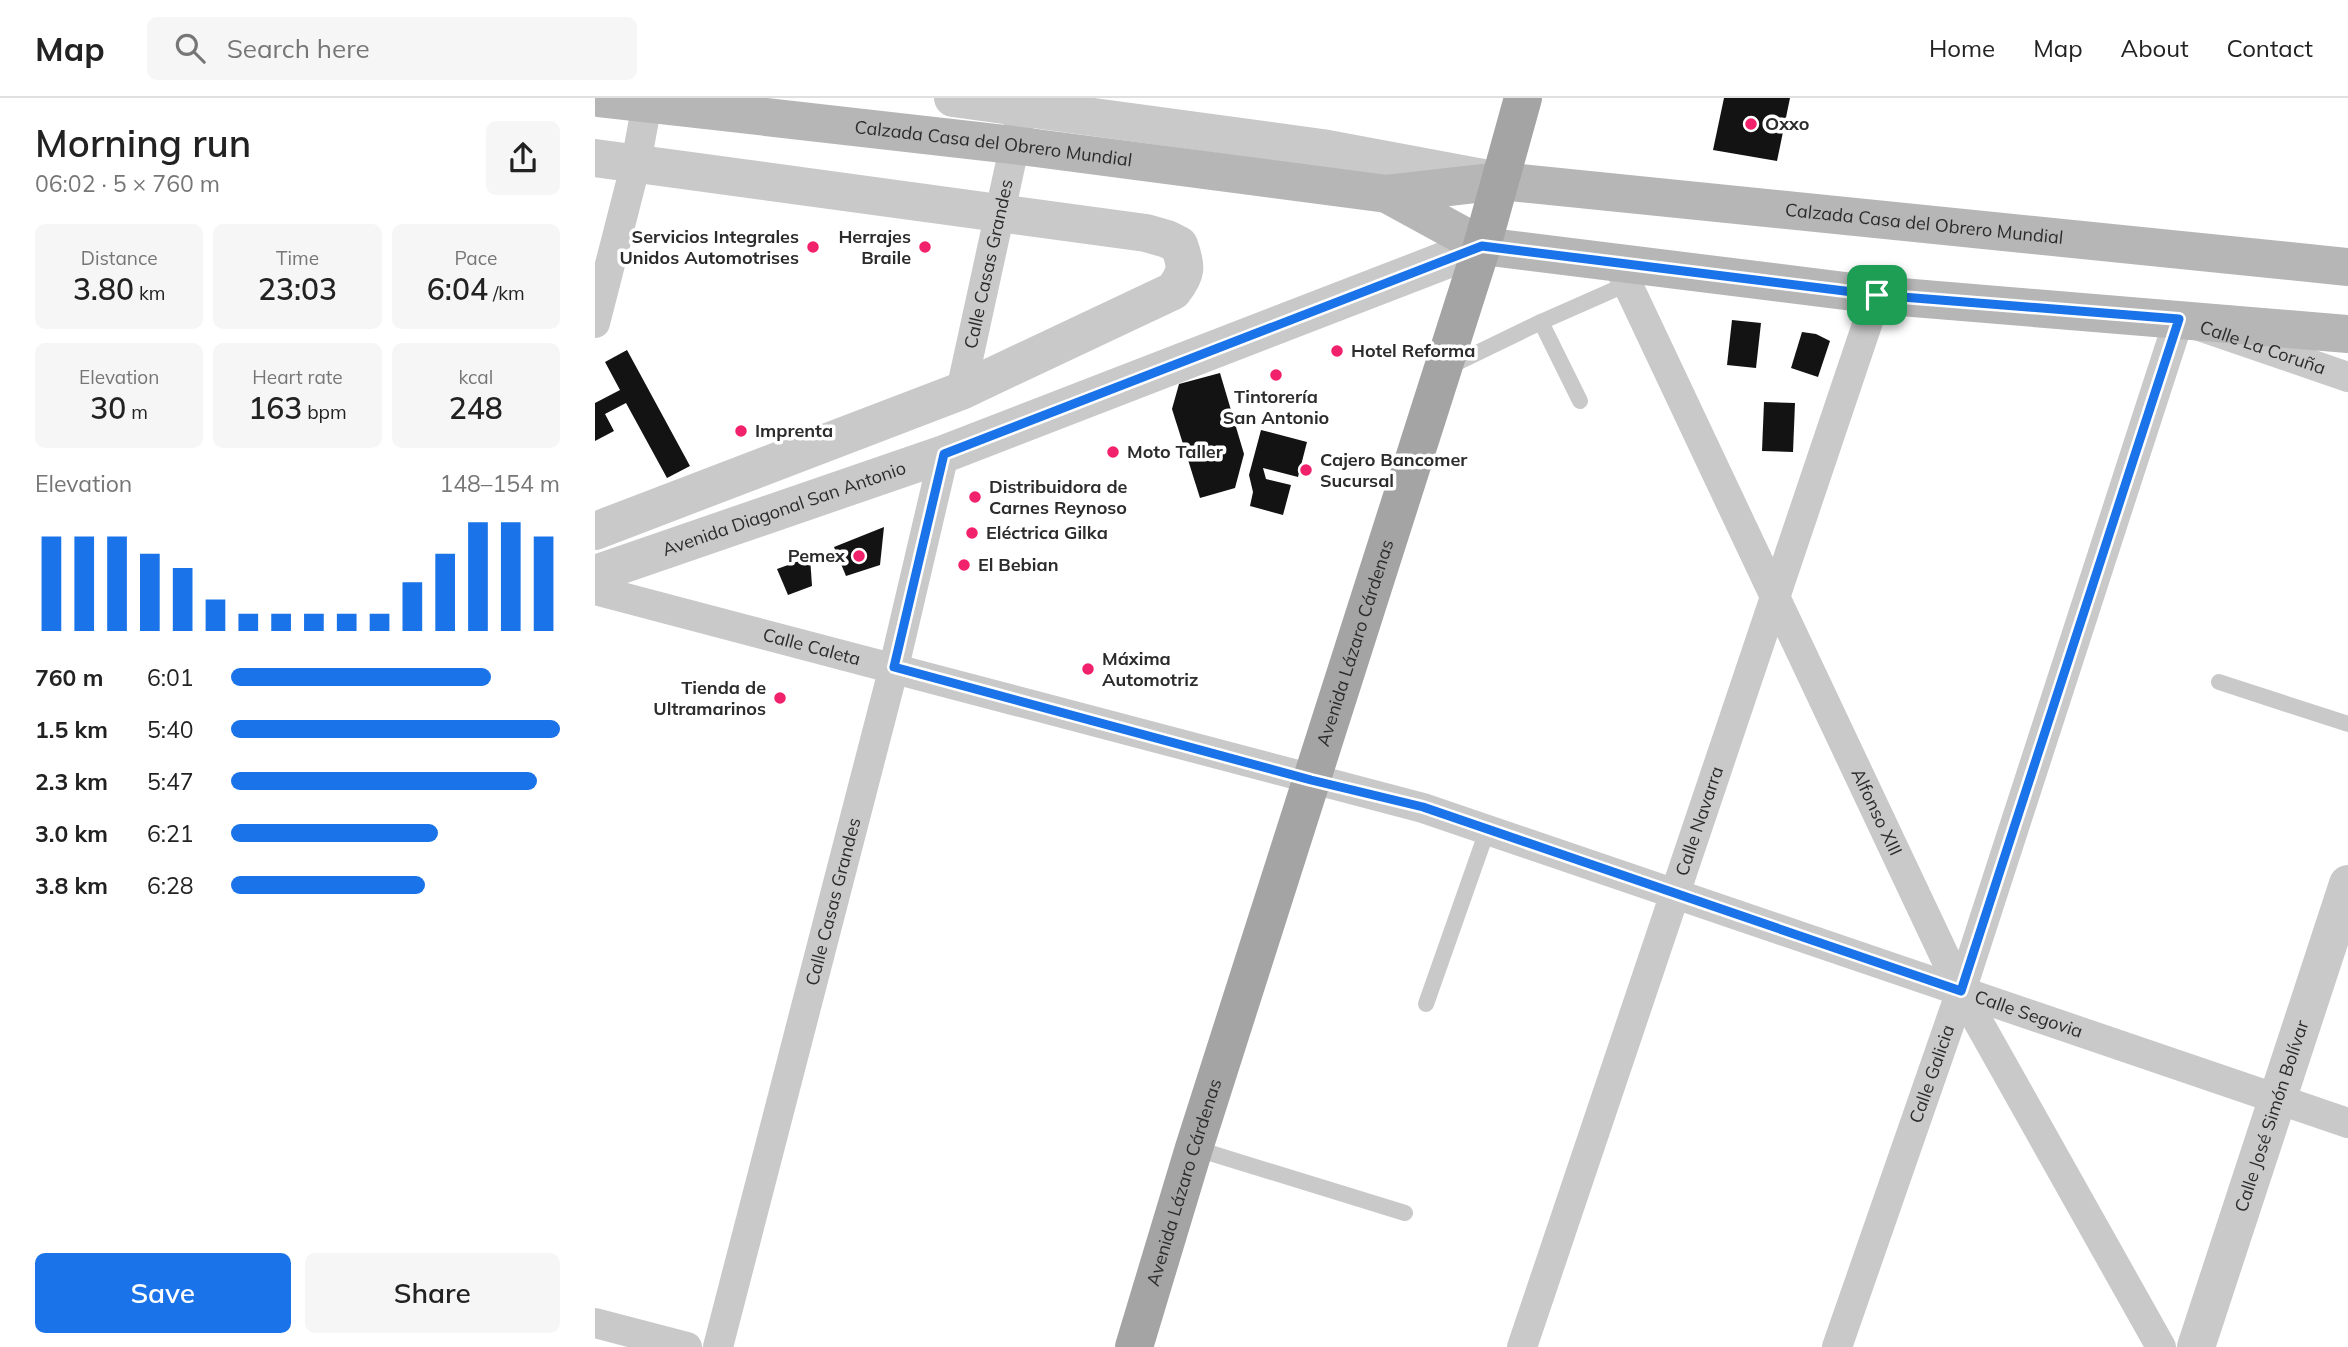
<!DOCTYPE html>
<html lang="en">
<head>
<meta charset="utf-8">
<style>
	body { margin:0; font-family:Mulish,sans-serif; background:#f6f6f6; color:#222; height:100vh; display:flex; flex-direction:column; font-size:26px; white-space:nowrap }
	* { box-sizing:border-box; margin:0 }
	p { font-size:23px; color:#767676 }
	.icon { flex:none; width:38px; height:38px; fill:none; stroke:currentColor; stroke-width:2; stroke-linecap:round; stroke-linejoin:round }
	.map { position:relative; flex:1; overflow:hidden }
	.panel { display:flex; flex-direction:column; background:#fff; width:595px }
	.panel>* { flex:none }
	.pin { position:absolute; display:grid; place-items:center; width:60px; height:60px; color:#fff; margin:-30px; border-radius:14px; box-shadow:0 4px 10px #0006 }
	.round { display:grid; place-items:center; flex:none; width:74px; height:74px; border-radius:10px; background:#f6f6f6 }
	.head { display:flex; align-items:center; justify-content:space-between; height:119px; padding:0 35px }
	h1 { font-size:38px; font-weight:600; line-height:52px }
	.figures { display:grid; grid-template-columns:repeat(3,1fr); gap:10px; height:119px; padding:7px 35px }
	.figures div { display:grid; align-content:center; border-radius:10px; background:#f6f6f6; text-align:center }
	.figures b { font-size:30px; font-weight:600 }
	.figures small { font-size:19px; font-weight:400 }
	.figures p { font-size:19px }
	.chart { height:196px; padding:14px 35px }
	.chart p { display:flex; justify-content:space-between }
	.chart svg { width:100%; height:126px; margin-top:7px; stroke:#1a73e8; stroke-width:6 }
	.button { display:flex; gap:14px; margin-top:auto; padding:14px 35px }
	.button a { flex:1; height:80px; border-radius:10px; background:#1a73e8; color:#fff; font-size:28px; font-weight:600; line-height:80px; text-align:center }
	.button a+a { background:#f6f6f6; color:#222 }
	ul { padding:0 35px; list-style:none; font-size:23px }
	li { display:grid; grid-template-columns:112px 84px 1fr; align-items:center; height:52px }
	li i { height:18px; border-radius:9px; background:#1a73e8 }
	header { display:flex; align-items:center; gap:42px; box-sizing:border-box; height:98px; padding:0 35px; background:#fff; border-bottom:2px solid #e0e0e0 }
	header strong { font-size:33px }
	nav { display:flex; gap:38px; margin-inline-start:auto; font-size:24px }
	.search { width:490px; height:63px; background:#f6f6f6; display:flex; align-items:center; gap:18px; box-sizing:border-box; padding:0 24px; border-radius:10px; color:#767676; font-size:26px }
	main { display:flex; flex:1; min-height:0 }
	.map>svg:first-child { display:block }
</style>
</head>
<body>
<header>
<strong>Map</strong>
<div class="search"><svg class="icon" aria-label="search" viewBox="0 0 24 24"><circle cx="10" cy="10" r="6"/><path d="M15 15l6 6"/></svg>Search here</div>
<nav><a>Home</a><a>Map</a><a>About</a><a>Contact</a></nav>
</header>
<main>
<section class="panel">
<div class="head"><div><h1>Morning run</h1><p>06:02 · 5 × 760 m</p></div><a class="round"><svg class="icon" aria-label="share" viewBox="0 0 24 24"><path d="M12 15V3M7 8l5-5 5 5M5 13v7h14v-7"/></svg></a></div>
<div class="figures">
<div><p>Distance</p><b>3.80<small> km</small></b></div>
<div><p>Time</p><b>23:03</b></div>
<div><p>Pace</p><b>6:04<small> /km</small></b></div>
</div>
<div class="figures">
<div><p>Elevation</p><b>30<small> m</small></b></div>
<div><p>Heart rate</p><b>163<small> bpm</small></b></div>
<div><p>kcal</p><b>248</b></div>
</div>
<div class="chart"><p><span>Elevation</span>148–154 m</p>
<svg viewBox="0 0 160 44" preserveAspectRatio="none"><path d="M5 44V11M15 44V11M25 44V11M35 44V17M45 44V22M55 44V33M65 44V38M75 44V38M85 44V38M95 44V38M105 44V38M115 44V27M125 44V17M135 44V6M145 44V6M155 44V11"/></svg>
</div>
<ul>
<li><b>760 m</b>6:01<i style="width:79%"></i></li>
<li><b>1.5 km</b>5:40<i style="width:100%"></i></li>
<li><b>2.3 km</b>5:47<i style="width:93%"></i></li>
<li><b>3.0 km</b>6:21<i style="width:63%"></i></li>
<li><b>3.8 km</b>6:28<i style="width:59%"></i></li>
</ul>
<div class="button"><a>Save</a><a>Share</a></div>
</section>
<div class="map">
<svg width="1753" height="1249" viewBox="0 0 1753 1249">
	<rect width="100%" height="100%" fill="#fff"/>
	<g fill="#131313">
		<path d="M 1129,0 L 1195,0 L 1182,63 L 1118,52 Z"/>
		<path d="M 1137,222 L 1166,225 L 1161,270 L 1132,267 Z"/>
		<path d="M 1207,234 L 1221,236 L 1235,243 L 1223,279 L 1196,270 Z"/>
		<path d="M 32,252 L 95,368 L 72,380 L 31,305 L 10,316 L 19,333 L 0,343 L 0,305 L 25,292 L 10,264 Z"/>
		<path d="M 625,275 L 649,356 L 640,390 L 605,400 L 577,311 L 584,286 Z"/>
		<path d="M 1169,304 L 1200,305 L 1198,354 L 1167,353 Z"/>
		<path d="M 666,332 L 712,344 L 703,379 L 668,370 L 671,381 L 696,387 L 688,417 L 655,408 L 658,394 L 654,377 Z"/>
		<path d="M 289,429 L 285,467 L 251,478 L 239,449 Z"/>
		<path d="M 215,459 L 217,488 L 193,497 L 182,471 Z"/>
	</g>
	<g fill="none" stroke-linecap="round" stroke-linejoin="round">
		<g stroke="#c9c9c9" stroke-width="16">
			<path d="M 946,224 L 985,303"/>
			<path d="M 853,269 L 946,224 L 1032,186"/>
			<path d="M 1624,584 L 1753,626"/>
			<path d="M 831,906 L 893,730"/>
			<path d="M 599,1050 L 810,1115"/>
		</g>
		<g stroke="#c9c9c9" stroke-width="30">
			<path id="s1" d="M 1023,166 L 1366,893 L 1566,1249"/>
			<path d="M 0,225 L 41,65 L 53,0"/>
			<path id="s2" d="M 366,293 L 424,27"/>
			<path id="s3" d="M 0,492 L 828,710 L 1753,1025"/>
			<path d="M 0,1225 L 92,1249"/>
			<path id="s4" d="M 123,1249 L 299,569 L 349,356"/>
			<path id="s5" d="M 927,1249 L 1282,197"/>
			<path id="s6" d="M 1242,1249 L 1366,893 L 1584,221 L 1753,279"/>
		</g>
		<g stroke="#c9c9c9" stroke-width="38">
			<path d="M 358,0 L 727,50 L 893,81"/>
			<path d="M 0,60 L 551,135 L 572,141 L 584,147 C 592,169 592,175 578,193 L 366,293 L 0,433"/>
			<path id="s7" d="M 0,476 L 349,356 L 887,148"/>
			<path id="s8" d="M 1601,1249 L 1753,786"/>
		</g>
		<g stroke="#b6b6b6" stroke-width="38">
			<path id="s9" d="M 4,0 L 418,47 L 792,96 L 906,83 L 1753,169"/>
			<path d="M 792,96 L 887,148 L 1282,197 L 1753,236"/>
		</g>
		<path stroke="#a4a4a4" stroke-width="38" id="s10" d="M 539,1249 L 599,1050 L 887,148 L 928,0"/>
	</g>
	<g fill="none" stroke-linecap="round" stroke-linejoin="round">
		<defs>
			<path id="route" d="M 887,148 L 1282,197 L 1584,221 L 1366,893 L 828,709 L 716,682 L 299,569 L 349,356 Z"/>
		</defs>
		<use href="#route" stroke="#fff" stroke-width="14"/>
		<use href="#route" stroke="#1a73e8" stroke-width="9"/>
	</g>
	<g fill="#f1216b" stroke="#fff" stroke-width="2.5">
		<circle cx="1156" cy="26" r="7"/>
		<circle cx="218" cy="149" r="7"/>
		<circle cx="330" cy="149" r="7"/>
		<circle cx="742" cy="253" r="7"/>
		<circle cx="681" cy="277" r="7"/>
		<circle cx="146" cy="333" r="7"/>
		<circle cx="518" cy="354" r="7"/>
		<circle cx="711" cy="372" r="7"/>
		<circle cx="380" cy="399" r="7"/>
		<circle cx="377" cy="435" r="7"/>
		<circle cx="264" cy="458" r="7"/>
		<circle cx="369" cy="467" r="7"/>
		<circle cx="493" cy="571" r="7"/>
		<circle cx="185" cy="600" r="7"/>
	</g>
	<g text-anchor="middle" stroke-width="7" stroke-linejoin="round" paint-order="stroke">
		<g font-size="18" font-weight="bold" fill="#2c2c2c" stroke="#fff" text-anchor="start">
			<text x="1170" y="32">Oxxo</text>
			<text x="204" y="145" text-anchor="end">Servicios Integrales<tspan x="204" dy="21">Unidos Automotrises</tspan></text>
			<text x="316" y="145" text-anchor="end">Herrajes<tspan x="316" dy="21">Braile</tspan></text>
			<text x="756" y="259">Hotel Reforma</text>
			<text x="681" y="305" text-anchor="middle">Tintorería<tspan x="681" dy="21">San Antonio</tspan></text>
			<text x="160" y="339">Imprenta</text>
			<text x="532" y="360">Moto Taller</text>
			<text x="725" y="368">Cajero Bancomer<tspan x="725" dy="21">Sucursal</tspan></text>
			<text x="394" y="395">Distribuidora de<tspan x="394" dy="21">Carnes Reynoso</tspan></text>
			<text x="391" y="441">Eléctrica Gilka</text>
			<text x="250" y="464" text-anchor="end">Pemex</text>
			<text x="383" y="473">El Bebian</text>
			<text x="507" y="567">Máxima<tspan x="507" dy="21">Automotriz</tspan></text>
			<text x="171" y="596" text-anchor="end">Tienda de<tspan x="171" dy="21">Ultramarinos</tspan></text>
		</g>
		<g font-size="18" fill="#2c2c2c" stroke="#fff">
			<text dy="6" stroke="none"><textPath href="#s9" startOffset="397">Calzada Casa del Obrero Mundial</textPath></text>
			<text dy="6" stroke="none"><textPath href="#s9" startOffset="1334">Calzada Casa del Obrero Mundial</textPath></text>
			<text dy="6" stroke="none"><textPath href="#s2" startOffset="130">Calle Casas Grandes</textPath></text>
			<text dy="6" stroke="none"><textPath href="#s6" startOffset="1172">Calle La Coruña</textPath></text>
			<text dy="6" stroke="none"><textPath href="#s7" startOffset="200">Avenida Diagonal San Antonio</textPath></text>
			<text dy="6" stroke="none"><textPath href="#s10" startOffset="738">Avenida Lázaro Cárdenas</textPath></text>
			<text dy="6" stroke="none"><textPath href="#s3" startOffset="224">Calle Caleta</textPath></text>
			<text dy="6" stroke="none"><textPath href="#s1" startOffset="606">Alfonso XIII</textPath></text>
			<text dy="6" stroke="none"><textPath href="#s5" startOffset="555">Calle Navarra</textPath></text>
			<text dy="6" stroke="none"><textPath href="#s4" startOffset="460">Calle Casas Grandes</textPath></text>
			<text dy="6" stroke="none"><textPath href="#s3" startOffset="1496">Calle Segovia</textPath></text>
			<text dy="6" stroke="none"><textPath href="#s6" startOffset="289">Calle Galicia</textPath></text>
			<text dy="6" stroke="none"><textPath href="#s8" startOffset="243">Calle José Simón Bolívar</textPath></text>
			<text dy="6" stroke="none"><textPath href="#s10" startOffset="172">Avenida Lázaro Cárdenas</textPath></text>
		</g>
	</g>
</svg>
<div class="pin" style="left:1282px;top:197px;background:#1e9e55"><svg class="icon" aria-label="arrive" viewBox="0 0 24 24"><path d="M6 21V4h12l-3 4 3 4H6"/></svg></div>
</div>
</main>
</body>
</html>
